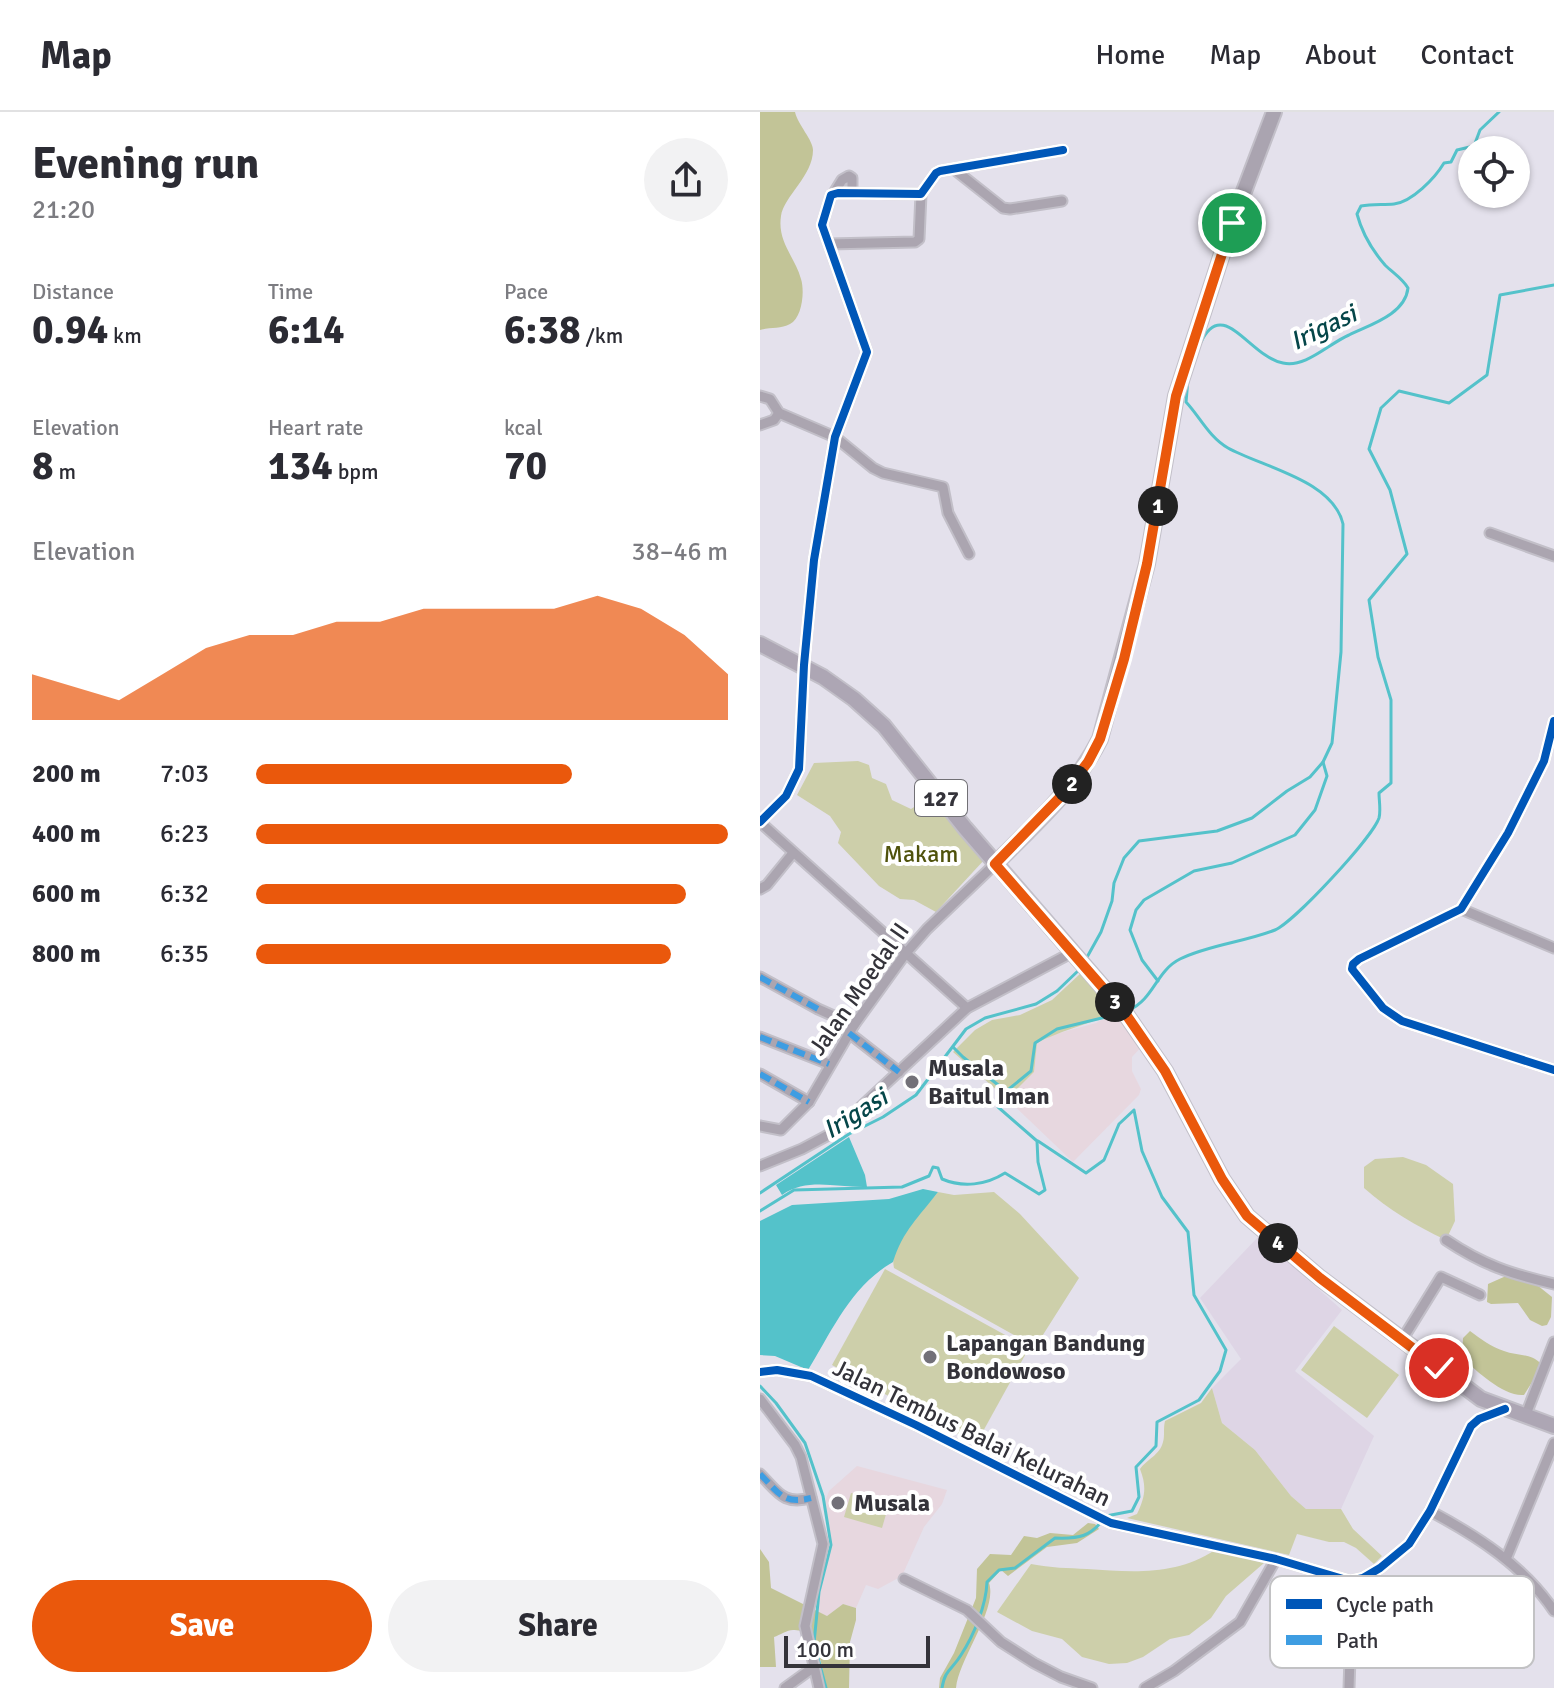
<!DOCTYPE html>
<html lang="en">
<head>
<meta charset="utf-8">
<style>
	body { margin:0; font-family:Signika,sans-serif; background:#f2f2f3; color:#2b2b33; height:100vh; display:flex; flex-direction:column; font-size:30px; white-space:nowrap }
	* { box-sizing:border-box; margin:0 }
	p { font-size:26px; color:#7c7c81 }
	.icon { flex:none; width:44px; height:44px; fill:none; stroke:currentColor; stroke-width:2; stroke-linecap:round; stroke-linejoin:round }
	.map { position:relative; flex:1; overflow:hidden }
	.drawer { display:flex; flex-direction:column; background:#fff; width:760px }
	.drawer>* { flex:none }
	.buttons { position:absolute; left:698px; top:24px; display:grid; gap:16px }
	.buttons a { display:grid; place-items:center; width:72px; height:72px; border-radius:50%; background:#fff; box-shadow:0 2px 6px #0004; font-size:40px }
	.scale { position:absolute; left:24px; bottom:20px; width:146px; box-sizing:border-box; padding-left:8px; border:4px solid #34333a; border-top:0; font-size:22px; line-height:28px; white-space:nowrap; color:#34333a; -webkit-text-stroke:6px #fff; paint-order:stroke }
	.pin { position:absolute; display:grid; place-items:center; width:68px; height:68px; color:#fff; margin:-34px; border:4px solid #fff; border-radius:50%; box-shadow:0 2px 8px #0007 }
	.km { position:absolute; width:40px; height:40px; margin:-20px; border-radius:50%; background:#222; color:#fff; font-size:22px; line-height:40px; text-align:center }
	.round { display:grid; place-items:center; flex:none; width:84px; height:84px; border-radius:42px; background:#f2f2f3 }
	.summary { display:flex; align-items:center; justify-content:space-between; height:136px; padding:0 32px }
	h1 { font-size:44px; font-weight:800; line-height:60px }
	.figures { display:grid; grid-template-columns:repeat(3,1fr); gap:12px; height:136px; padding:8px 32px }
	.figures div { display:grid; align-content:center }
	.figures b { font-size:40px; font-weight:800 }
	.figures small { font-size:22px; font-weight:400 }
	.figures p { font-size:22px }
	.chart { height:224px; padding:16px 32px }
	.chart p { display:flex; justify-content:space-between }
	.chart svg { width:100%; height:144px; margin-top:8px; fill:#ea580c; opacity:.7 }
	.primary-button { display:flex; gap:16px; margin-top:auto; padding:16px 32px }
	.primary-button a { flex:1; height:92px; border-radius:48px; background:#ea580c; color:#fff; font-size:32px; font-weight:800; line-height:92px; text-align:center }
	.primary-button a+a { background:#f2f2f3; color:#2b2b33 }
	ul { padding:0 32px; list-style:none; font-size:26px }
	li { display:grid; grid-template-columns:128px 96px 1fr; align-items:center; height:60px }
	li i { height:20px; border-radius:10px; background:#ea580c }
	header { display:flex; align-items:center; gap:48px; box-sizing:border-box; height:112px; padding:0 40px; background:#fff; border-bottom:2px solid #e1e1e2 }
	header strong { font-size:38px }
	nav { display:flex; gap:44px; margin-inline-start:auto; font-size:28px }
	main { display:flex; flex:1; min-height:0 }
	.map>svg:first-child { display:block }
</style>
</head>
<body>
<header>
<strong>Map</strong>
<nav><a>Home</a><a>Map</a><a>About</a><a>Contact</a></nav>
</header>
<main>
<section class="drawer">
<div class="summary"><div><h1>Evening run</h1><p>21:20</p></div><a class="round"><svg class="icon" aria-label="share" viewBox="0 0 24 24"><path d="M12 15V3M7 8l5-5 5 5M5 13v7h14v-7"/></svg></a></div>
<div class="figures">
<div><p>Distance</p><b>0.94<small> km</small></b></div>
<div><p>Time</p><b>6:14</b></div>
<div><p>Pace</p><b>6:38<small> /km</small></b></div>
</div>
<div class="figures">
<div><p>Elevation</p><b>8<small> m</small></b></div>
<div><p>Heart rate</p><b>134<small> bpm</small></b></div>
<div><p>kcal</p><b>70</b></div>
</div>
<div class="chart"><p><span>Elevation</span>38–46 m</p>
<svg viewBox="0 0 160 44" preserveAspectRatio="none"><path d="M0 44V30L10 34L20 38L30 30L40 22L50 18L60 18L70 14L80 14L90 10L100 10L110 10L120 10L130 6L140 10L150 18L160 30V44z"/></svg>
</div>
<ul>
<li><b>200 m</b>7:03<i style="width:67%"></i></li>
<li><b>400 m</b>6:23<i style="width:100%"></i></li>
<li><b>600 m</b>6:32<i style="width:91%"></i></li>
<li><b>800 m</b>6:35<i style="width:88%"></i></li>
</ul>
<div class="primary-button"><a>Save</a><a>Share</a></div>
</section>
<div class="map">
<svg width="794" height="1576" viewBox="0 0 794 1576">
	<rect width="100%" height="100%" fill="#e4e1ec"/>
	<path fill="#ded5e5" d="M 499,1124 L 582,1198 L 535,1259 L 614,1324 L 581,1397 L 546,1397 L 531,1384 L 495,1338 L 462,1311 L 452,1276 L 481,1247 L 440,1186 Z"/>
	<g fill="#e7d7df">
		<path d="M 358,898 L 385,931 L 372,945 L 372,959 L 381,977 L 379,983 L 313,1050 L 247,987 L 274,960 L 277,931 L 296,922 L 336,911 Z"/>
		<path d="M 97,1354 L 187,1378 L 182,1392 L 164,1415 L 142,1464 L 118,1477 L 106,1473 L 96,1496 L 83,1492 L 67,1504 L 57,1500 L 59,1480 L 71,1433 L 63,1395 L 69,1379 Z"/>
	</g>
	<g fill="#cdcfaa">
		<path d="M 98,649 L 109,653 L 112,666 L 126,672 L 132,688 L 151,697 L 173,683 L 225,747 L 176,800 L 154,788 L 140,787 L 119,774 L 78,731 L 81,720 L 70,704 L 37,683 L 54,651 Z"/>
		<path d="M 321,861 L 358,898 C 332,912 304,917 277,931 L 274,960 L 247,987 L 193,940 L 215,918 L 232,908 L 260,903 L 292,888 Z"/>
		<path d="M 643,1045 L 666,1053 L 693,1072 L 695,1109 L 686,1128 C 656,1114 629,1098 604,1076 L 604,1055 L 615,1047 Z"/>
		<path d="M 178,1080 L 194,1083 L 234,1080 L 260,1102 L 319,1166 L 274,1237 L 270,1232 L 134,1156 C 128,1130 163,1099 178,1080 Z"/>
		<path d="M 125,1157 L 269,1236 L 216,1332 L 72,1253 Z"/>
		<path d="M 574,1214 L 639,1263 L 607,1306 L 541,1258 Z"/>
		<path d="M 452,1276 L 462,1311 L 495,1338 L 531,1384 L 546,1397 L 581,1397 L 593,1417 L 622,1444 L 614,1452 L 596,1436 L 584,1430 L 569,1430 L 537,1422 L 529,1443 L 367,1406 L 377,1402 C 385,1385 387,1375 380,1357 C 387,1347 400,1343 403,1330 C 405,1323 403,1317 405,1309 L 441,1291 Z"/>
		<path d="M 91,1381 L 129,1392 L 122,1416 L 84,1405 Z"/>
		<path d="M 455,1438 L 504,1451 L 466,1484 L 451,1506 L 429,1523 L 410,1527 L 383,1545 L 367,1551 L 349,1552 L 322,1545 L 302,1527 L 272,1519 L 237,1500 L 271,1452 C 291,1456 308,1456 327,1457 C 372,1460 416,1464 455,1438 Z"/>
	</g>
	<g fill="#c2c497">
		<path d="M 0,0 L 35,0 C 38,13 53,28 53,38 C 53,64 24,84 21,104 C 17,130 35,145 41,167 C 45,180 42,206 30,212 C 21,217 10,215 0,218 Z"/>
		<path d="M 755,1160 L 767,1165 L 792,1185 L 791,1205 L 787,1213 L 782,1214 L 770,1208 L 758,1191 L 731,1192 L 727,1190 L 728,1172 Z"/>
		<path d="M 710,1219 C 721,1227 731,1235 744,1239 C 756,1244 771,1241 780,1251 L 779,1259 L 764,1283 C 744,1285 717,1259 702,1246 L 703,1226 Z"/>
		<path d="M 328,1411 L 335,1412 L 339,1417 L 317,1431 L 287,1435 L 248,1464 L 241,1458 L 229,1471 C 238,1497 199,1546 196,1576 L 179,1576 L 180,1566 L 194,1541 L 216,1486 L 217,1457 L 230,1442 L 251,1443 L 264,1424 L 277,1426 L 290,1421 L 313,1423 Z"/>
		<path d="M 0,1437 L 9,1450 L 11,1476 L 67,1504 L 83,1492 L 96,1496 L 96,1508 L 90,1530 L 89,1576 L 64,1576 C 64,1558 58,1516 33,1518 C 27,1518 20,1523 14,1525 L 16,1555 L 0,1555 Z"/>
	</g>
	<g fill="#54c2ca">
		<path d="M 89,1025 L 105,1063 L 107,1075 C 77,1076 48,1065 22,1083 L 16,1073 Z"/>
		<path d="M 163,1077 L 178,1080 C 159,1105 143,1118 133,1150 C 91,1174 72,1219 48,1258 L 15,1244 L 0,1243 L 0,1109 L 32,1093 L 129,1087 Z"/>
	</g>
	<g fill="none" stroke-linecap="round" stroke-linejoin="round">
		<g stroke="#54c2ca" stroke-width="3">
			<path d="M 441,230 C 463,184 490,245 523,251 C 546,256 568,232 589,223 C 609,213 645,203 648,176 C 642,166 633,161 625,153 C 612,138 602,121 597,102 L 601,94 C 612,92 623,93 634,92 C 652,90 675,66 684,51 L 691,50 L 697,38 L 714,34 L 720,18 L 739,0"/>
			<path d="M 326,847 L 341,820 L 352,789 L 354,771 L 364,746 L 379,729 L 457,719 L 492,706 L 527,679 L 550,665 L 563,650 L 572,631 L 581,540 L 583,412 C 573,368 502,355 468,336 C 449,325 440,305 426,290 L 428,267"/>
			<path d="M 398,869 L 382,848 L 370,818 L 376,798 L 384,788 L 434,759 L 472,751 L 535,723 L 555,698 L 567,664 L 563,650"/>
			<path d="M 369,898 C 394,887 396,859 420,847 C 448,833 485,830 515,818 C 534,810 612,726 619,706 C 621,699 619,688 619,681 L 631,671 L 631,588 L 618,545 L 609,488 L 647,442 L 630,378 L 609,337 L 621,296 L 639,279 L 689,291 L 727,263 L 740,183 L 794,173"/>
			<path d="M 193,935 L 203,945 L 247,980"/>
			<path d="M 0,1081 L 89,1022 L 123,1005 L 156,983 L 206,917 L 225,906 L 276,892 L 297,879 L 320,857"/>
			<path d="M 0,1099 L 34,1078 L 142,1075 L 169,1064 L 173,1055 L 178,1056 L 182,1067 C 203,1076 226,1073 245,1061 L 279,1082 L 285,1078 L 278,1050 L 277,1029 L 238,995 L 249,977 L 271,959 L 275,931 L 297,917 L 358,902"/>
			<path d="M 0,1274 L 16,1291 L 45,1331 L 63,1384 L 71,1433 L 59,1480 L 54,1531 L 66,1576"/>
			<path d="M 182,1576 C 185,1557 192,1558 201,1543 C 214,1523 226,1494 227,1470 L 239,1458 L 255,1456 L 295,1426 C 319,1427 331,1425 346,1404 L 372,1399 L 379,1385 L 376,1355 L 396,1334 L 397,1310 L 439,1288 L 460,1259 L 466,1238 L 434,1183 L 428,1120 L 402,1085 L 382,1039 L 374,998 L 359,1012 L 344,1048 L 326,1061 L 278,1029"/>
		</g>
		<defs>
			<g id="minor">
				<path d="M 195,58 L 243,96 L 250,97 L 302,89"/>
				<path d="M 74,81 L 82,68 L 89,64 L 92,66 L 92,81"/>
				<path d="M 69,132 L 155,130 L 159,127 L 161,82"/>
				<path d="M 0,284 L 10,287 L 19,301 L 75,325 L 113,356 L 123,361 L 183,375 L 188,401 L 209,442"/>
				<path d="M 0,313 L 14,308 L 19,301"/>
				<path d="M 730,421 L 794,444"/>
				<path d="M 794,609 L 784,649 L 748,721 L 701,797 L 599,847 L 593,852 L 592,857 L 623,896 L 642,909 L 794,958"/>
				<path d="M 0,710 L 26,684 L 39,657 L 44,553 L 54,448 L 75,325 L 107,240 L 62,113 L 71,83 L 78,81 L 161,82 L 176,61 L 180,59 L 303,38"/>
				<path d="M 0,710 L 207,896"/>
				<path d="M 0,777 L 7,773 L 33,741"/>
				<path d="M 701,797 L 794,836"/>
				<path d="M 0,865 L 58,897 L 94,913"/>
				<path d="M 89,921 L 139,960"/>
				<path d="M 0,925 L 69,952"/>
				<path d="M 0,962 L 49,990"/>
				<path d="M 0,1014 L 21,1018 L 49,990 L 94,913 L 146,841 L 167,817 L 235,752"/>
				<path d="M 0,1054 L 42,1037 L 74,1020 L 207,896 L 313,840"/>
				<path d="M 686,1128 C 723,1153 751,1162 794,1172"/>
				<path d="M 642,1228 L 681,1165 L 720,1183"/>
				<path d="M 0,1260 L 17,1258 L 51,1264 L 156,1313 L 351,1411 L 516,1447 L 590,1469 L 603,1466 L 620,1456 L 649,1432 L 670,1399 L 711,1314 L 719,1307 L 745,1297"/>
				<path d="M 0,1287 L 35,1333 L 41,1345 L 63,1432 L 45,1514 L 59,1576"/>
				<path d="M 765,1305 L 794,1230"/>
				<path d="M 0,1362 C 19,1381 23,1393 51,1386"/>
				<path d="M 670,1399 C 717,1424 764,1454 794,1499"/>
				<path d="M 746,1447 L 794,1331"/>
				<path d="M 144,1467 L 207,1498 L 241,1530 L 274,1551 L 301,1565 L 332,1576"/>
				<path d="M 25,1576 L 54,1555"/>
				<path d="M 385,1576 L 414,1559 L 480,1510 L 516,1447"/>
				<path d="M 589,1576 L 590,1545 L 567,1497 L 572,1484 L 590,1469"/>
			</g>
			<path id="secondary" d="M 235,752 C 274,713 315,677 340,627 L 387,452 L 416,284 L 472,111 L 514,0"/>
			<path id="primary" d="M 0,532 L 63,565 L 94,587 L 124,614 L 205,716 L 365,901 L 405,959 L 462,1067 L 487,1104 L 560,1166 L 721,1287 L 794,1314"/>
		</defs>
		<use href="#minor" stroke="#c2bfc8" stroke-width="13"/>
		<use href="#secondary" stroke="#c2bfc8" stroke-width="18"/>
		<use href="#primary" stroke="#c2bfc8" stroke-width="18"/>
		<use href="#minor" stroke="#aba5b0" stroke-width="9"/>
		<use href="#secondary" stroke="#aaa4b0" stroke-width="14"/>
		<use href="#primary" stroke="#ada6b4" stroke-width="14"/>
		<g stroke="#3e9de2" stroke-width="6" stroke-dasharray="12 6" stroke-linecap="butt">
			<path d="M 0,865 L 58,897"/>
			<path d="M 89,921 L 139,960"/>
			<path d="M 0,925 L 69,952"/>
			<path d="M 0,962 L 49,990"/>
			<path d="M 0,1362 C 19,1381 23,1393 51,1386"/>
		</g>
		<defs>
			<g id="cycleway">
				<path d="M 794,609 L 784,649 L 748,721 L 701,797 L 599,847 L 593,852 L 592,857 L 623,896 L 642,909 L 794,958"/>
				<path d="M 0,710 L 26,684 L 39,657 L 44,553 L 54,448 L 75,325 L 107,240 L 62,113 L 71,83 L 78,81 L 161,82 L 176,61 L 180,59 L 303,38"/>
				<path d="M 0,1260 L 17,1258 L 51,1264 L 156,1313 L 351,1411 L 516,1447 L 590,1469 L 603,1466 L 620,1456 L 649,1432 L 670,1399 L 711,1314 L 719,1307 L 745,1297"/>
			</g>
		</defs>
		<use href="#cycleway" stroke="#fff" stroke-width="13"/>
		<use href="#cycleway" stroke="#0057b8" stroke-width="8"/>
	</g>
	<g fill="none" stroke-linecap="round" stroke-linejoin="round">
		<defs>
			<path id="route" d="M 472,111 L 416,284 L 387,452 L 364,547 L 340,627 L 328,650 L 306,679 L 235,752 L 365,901 L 405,959 L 462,1067 L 487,1104 L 560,1166 L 679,1256"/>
		</defs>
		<use href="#route" stroke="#fff" stroke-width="16"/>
		<use href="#route" stroke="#ea580c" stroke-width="10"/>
	</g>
	<g fill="#727078" stroke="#fff" stroke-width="3">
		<circle cx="152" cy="970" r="8"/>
		<circle cx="170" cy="1245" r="8"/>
		<circle cx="78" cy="1391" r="8"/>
	</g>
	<g text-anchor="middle" stroke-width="8" stroke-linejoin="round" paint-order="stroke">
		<rect fill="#fff" stroke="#717075" stroke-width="2" x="155" y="668" width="52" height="36" rx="6"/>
		<g font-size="22" font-weight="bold" fill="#34333a">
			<text x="181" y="694">127</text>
		</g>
		<g font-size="24" fill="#4f520c" stroke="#fff">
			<text x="161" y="750">Makam</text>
		</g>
		<g font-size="24" fill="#34333a" stroke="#fff">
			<text transform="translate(99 877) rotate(-55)" y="8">Jalan Moedal II</text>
			<text transform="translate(212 1321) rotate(26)" y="8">Jalan Tembus Balai Kelurahan</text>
		</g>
		<g font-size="24" font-weight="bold" fill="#34333a" stroke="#fff" text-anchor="start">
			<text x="168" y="964">Musala<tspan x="168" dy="28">Baitul Iman</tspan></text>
			<text x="186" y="1239">Lapangan Bandung<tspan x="186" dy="28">Bondowoso</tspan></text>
			<text x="94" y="1399">Musala</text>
		</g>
		<g font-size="26" font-style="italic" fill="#054649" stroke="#fff">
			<text transform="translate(563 215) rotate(-26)" y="9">Irigasi</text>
			<text transform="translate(95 1001) rotate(-32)" y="9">Irigasi</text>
		</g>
	</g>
	<rect x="510" y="1464" width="264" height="92" rx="12" fill="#fff" stroke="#c2c2c4" stroke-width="2"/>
	<rect x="526" y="1487" width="36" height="10" fill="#0057b8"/>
	<rect x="526" y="1523" width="36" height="10" fill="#3e9de2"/>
	<g font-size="22" fill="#34333a">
		<text x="576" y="1500">Cycle path</text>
		<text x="576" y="1536">Path</text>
	</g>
</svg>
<div class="buttons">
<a><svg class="icon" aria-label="locate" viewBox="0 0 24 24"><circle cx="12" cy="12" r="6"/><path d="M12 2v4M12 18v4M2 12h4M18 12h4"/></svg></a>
</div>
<div class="scale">100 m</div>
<div class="pin" style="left:472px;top:111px;background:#1e9e55"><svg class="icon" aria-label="arrive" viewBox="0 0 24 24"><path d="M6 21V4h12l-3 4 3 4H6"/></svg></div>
<div class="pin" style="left:679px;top:1256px;background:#d93025"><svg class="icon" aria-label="check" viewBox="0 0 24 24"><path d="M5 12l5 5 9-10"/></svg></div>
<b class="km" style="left:398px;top:394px">1</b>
<b class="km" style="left:312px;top:672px">2</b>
<b class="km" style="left:355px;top:890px">3</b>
<b class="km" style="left:518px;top:1131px">4</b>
</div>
</main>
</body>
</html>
